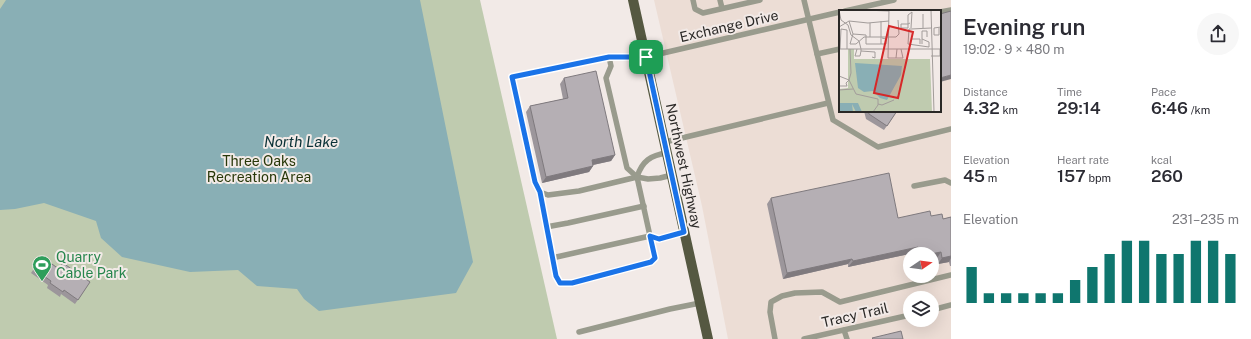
<!DOCTYPE html>
<html lang="en">
<head>
<meta charset="utf-8">
<style>
	body { margin:0; font-family:"Public Sans",sans-serif; background:#f7f7f7; color:#2b2b33; height:100vh; display:flex; flex-direction:column; font-size:15px; white-space:nowrap }
	* { box-sizing:border-box; margin:0 }
	p { font-size:13px; color:#7c7c81 }
	.icon { flex:none; width:22px; height:22px; fill:none; stroke:currentColor; stroke-width:2; stroke-linecap:round; stroke-linejoin:round }
	.map { position:relative; flex:1; overflow:hidden }
	.details { display:flex; flex-direction:column; background:#fff; width:300px }
	.details>* { flex:none }
	.needle { width:26px; rotate:77deg }
	.tools { position:absolute; left:903px; top:247px; display:grid; gap:8px }
	.tools a { display:grid; place-items:center; width:36px; height:36px; border-radius:50%; background:#fff; box-shadow:0 4px 16px #0002; font-size:20px }
	.pin { position:absolute; display:grid; place-items:center; width:34px; height:34px; color:#fff; margin:-17px; border-radius:8px; box-shadow:0 2px 6px #0006 }
	.round { display:grid; place-items:center; flex:none; width:42px; height:42px; border-radius:21px; background:#f7f7f7 }
	.head { display:flex; align-items:center; justify-content:space-between; height:68px; padding:0 12px }
	h1 { font-size:22px; font-weight:600; line-height:30px }
	.stats { display:grid; grid-template-columns:repeat(3,1fr); gap:6px; height:68px; padding:4px 12px }
	.stats div { display:grid; align-content:center }
	.stats b { font-size:17px; font-weight:600 }
	.stats small { font-size:11px; font-weight:400 }
	.stats p { font-size:11px }
	.chart { height:112px; padding:8px 12px }
	.chart p { display:flex; justify-content:space-between }
	.chart svg { width:100%; height:72px; margin-top:4px; stroke:#0f766e; stroke-width:6 }
	main { display:flex; flex:1; min-height:0 }
	.map>svg:first-child { display:block }
</style>
</head>
<body>
<main>
<div class="map">
<svg width="951" height="339" viewBox="0 0 951 339">
	<rect width="100%" height="100%" fill="#f2eae7"/>
	<path fill="#ecddd5" fill-rule="evenodd" d="M 654,0 L 951,0 L 951,339 L 728,339 L 702,206 ZM 840,11 L 940,11 L 940,111 L 840,111 ZM 910,254 L 932,254 L 932,276 L 910,276 ZM 910,298 L 932,298 L 932,320 L 910,320 Z"/>
	<path fill="#bfcbaf" d="M 0,0 L 480,0 L 557,339 L 0,339 Z"/>
	<path fill="#89afb5" d="M 6,0 L 420,0 L 473,262 L 456,293 L 319,311 L 304,299 L 297,289 L 257,286 L 238,270 L 190,272 L 122,257 L 101,238 L 96,221 L 44,203 L 15,209 L 0,210 L 0,9 Z"/>
	<g fill="none" stroke-linecap="round" stroke-linejoin="round">
		<g stroke="#999b8d" stroke-width="5.5">
			<path d="M 693,0 L 695,9 L 703,13 L 760,0"/>
			<path d="M 720,0 L 722,8"/>
			<path d="M 804,0 L 833,120 L 878,147 L 951,129"/>
			<path d="M 845,11 L 894,0"/>
			<path d="M 940,12 L 951,10"/>
			<path d="M 817,54 L 840,49"/>
			<path d="M 609,57 L 611,66 L 606,78 L 627,168 L 637,177"/>
			<path d="M 665,142 L 828,103"/>
			<path d="M 672,175 L 660,178 L 648,179 L 637,177 L 579,191 L 548,195 L 540,192 L 535,182 L 512,77 L 609,57 L 646,57 L 840,12"/>
			<path d="M 914,186 L 945,180 L 951,183"/>
			<path d="M 540,192 L 552,258 L 556,276 L 560,283 L 572,283 L 651,262 L 655,258 L 650,236 L 659,239 L 684,232"/>
			<path d="M 546,227 L 568,223 L 644,206"/>
			<path d="M 552,258 L 650,236 L 637,177 C 642,161 651,155 667,153"/>
			<path d="M 932,310 L 951,305"/>
			<path d="M 844,330 L 847,339"/>
			<path d="M 579,332 L 670,309 L 700,303"/>
			<path d="M 775,339 L 770,312 L 771,302 L 782,296 L 795,293 L 822,292 L 840,302 L 951,275"/>
			<path d="M 804,339 L 910,315"/>
		</g>
		<path stroke="#555841" stroke-width="10" d="M 633,0 L 708,339"/>
	</g>
	<g fill="#9c969b">
		<path d="M 564,78 L 615,155 L 611,161 L 593,165 L 593,166 L 589,172 L 542,183 L 526,112 L 530,106 L 563,99 L 560,84 Z"/>
		<path d="M 864,111 L 897,111 L 884,130 L 866,119 Z"/>
		<path d="M 771,198 L 898,218 L 943,219 L 951,217 L 951,266 L 950,266 L 949,262 L 938,264 L 937,258 L 932,254 L 914,254 L 914,253 L 848,267 L 848,264 L 783,279 L 767,204 Z"/>
		<path d="M 42,257 L 59,269 L 90,282 L 75,304 L 61,294 L 60,297 L 47,288 L 48,285 L 31,273 Z"/>
	</g>
	<g fill="#7f7a7e">
		<path d="M 951,75 L 951,79 L 940,82 L 940,78 Z"/>
		<path d="M 615,155 L 611,161 L 588,166 L 592,160 Z"/>
		<path d="M 593,166 L 589,172 L 542,183 L 546,177 Z"/>
		<path d="M 918,247 L 914,253 L 848,267 L 853,261 Z"/>
		<path d="M 929,250 L 926,254 L 917,254 L 919,252 Z"/>
		<path d="M 941,252 L 937,258 L 932,259 L 932,254 Z"/>
		<path d="M 951,256 L 951,258 L 949,262 L 938,264 L 942,258 Z"/>
		<path d="M 852,259 L 848,264 L 783,279 L 787,273 Z"/>
	</g>
	<g fill="#b5afb4" stroke="#7f7a7e">
		<path d="M 951,11 L 951,75 L 940,78 L 940,14 Z"/>
		<path d="M 596,71 L 615,155 L 592,160 L 593,166 L 546,177 L 530,106 L 568,98 L 564,78 Z"/>
		<path d="M 868,111 L 897,111 L 887,126 L 869,114 Z"/>
		<path d="M 889,173 L 898,218 L 930,211 L 931,216 L 942,214 L 943,219 L 951,217 L 951,256 L 942,258 L 941,252 L 930,254 L 929,250 L 919,252 L 918,247 L 853,261 L 852,259 L 787,273 L 771,198 Z"/>
		<path d="M 42,257 L 59,269 L 63,263 L 90,282 L 78,300 L 64,290 L 63,292 L 50,283 L 51,281 L 34,269 Z"/>
		<path d="M 901,331 L 903,339 L 873,339 L 872,338 Z"/>
	</g>
	<g fill="none" stroke-linecap="round" stroke-linejoin="round">
		<defs>
			<path id="route" d="M 609,57 L 646,57 L 684,232 L 659,239 L 650,236 L 655,258 L 651,262 L 572,283 L 560,283 L 556,276 L 540,192 L 535,182 L 512,77 Z"/>
		</defs>
		<use href="#route" stroke="#fff" stroke-width="8"/>
		<use href="#route" stroke="#1a73e8" stroke-width="5"/>
	</g>
	<defs>
		<symbol id="stadium-pin" viewBox="-11 -11 22 30"><path d="M0 17L-7.5 6A9.5 9.5 0 1 1 7.5 6Z" fill="#2e9e5b" stroke="#f2eae7"/><path d="M0-5a6.5 5 0 1 0 0 10a6.5 5 0 1 0 0-10ZM-3.5-1.8h7v3.6h-7Z" fill="#fff"/></symbol>
	</defs>
	<g fill-rule="evenodd">
		<use href="#stadium-pin" x="31" y="254" width="22" height="30"/>
	</g>
	<g text-anchor="middle" stroke-width="4" stroke-linejoin="round" paint-order="stroke">
		<g font-size="14" fill="#2a2826" stroke="#f2eae7">
			<text transform="translate(729 26) rotate(-13)" y="5">Exchange Drive</text>
			<text transform="translate(684 166) rotate(78)" y="5">Northwest Highway</text>
			<text transform="translate(855 315) rotate(-13)" y="5">Tracy Trail</text>
		</g>
		<g font-size="14" fill="#283809" stroke="#f2eae7">
			<text x="259" y="166">Three Oaks<tspan x="259" dy="16">Recreation Area</tspan></text>
		</g>
		<g font-size="14" fill="#27864d" stroke="#f2eae7" text-anchor="start">
			<text x="56" y="262">Quarry<tspan x="56" dy="16">Cable Park</tspan></text>
		</g>
		<g font-size="15" font-style="italic" fill="#0b3237" stroke="#f2eae7">
			<text x="301" y="147">North Lake</text>
		</g>
	</g>
	<g transform="translate(839 10)">
		<rect width="102" height="102" fill="#f2eae7"/>
		<path d="M 9,39 L 15,39 L 15,49 L 91,49 L 93,102 L 0,102 L 0,79 L 9,78 Z" fill="#bfcbaf"/>
		<path d="M 16,53 L 63,56 L 62,65 L 48,90 L 41,88 L 34,81 L 25,82 L 19,78 ZM 0,93 L 19,93 L 23,102 L 17,102 L 13,94 L 14,102 L 0,102 Z" fill="#89afb5"/>
		<path fill="none" stroke="#a29c9a" stroke-width="1" d="M 0,0 L 2,10 L 9,15 L 12,25 L 20,31 L 22,39M 25,0 L 50,1M 50,0 L 49,48 L 57,48 L 58,39M 92,0 L 95,102M 10,11 L 14,24 L 11,34 L 17,34 L 25,27 L 57,27 L 60,24 L 59,10M 42,11 L 42,34 L 47,34 L 47,29 L 43,28M 71,13 L 69,14 L 62,14 L 62,18 L 69,18 L 69,5 L 73,2 L 72,18M 0,17 L 10,11 L 29,13 L 50,11M 84,18 L 84,4M 100,18 L 100,25 L 95,25 L 95,18 L 102,17M 72,19 L 70,19 L 69,34 L 90,37 L 90,32 L 83,29M 72,19 L 92,18M 14,24 L 27,25 L 27,34 L 42,34M 31,27 L 31,13M 72,29 L 81,29 L 81,34M 83,34 L 83,21 L 88,21 L 88,27M 0,39 L 102,39M 1,39 L 2,19 L 8,20 L 8,39M 11,39 L 12,63 L 10,70 L 17,84 L 39,89 L 39,95 L 34,102M 18,39 L 16,46 L 21,46 L 22,41M 22,39 L 22,41 L 36,42 L 36,48 L 33,47M 92,46 L 101,46 L 101,39M 57,48 L 64,48 L 62,39M 0,66 L 10,70 L 7,73 L 8,76 L 0,76M 0,80 L 14,79M 39,94 L 43,95 L 55,90"/>
		<path fill="#d62828" fill-opacity="0.15" stroke="#d62828" stroke-width="2" d="M 50,16 L 74,22 L 59,88 L 35,83 Z"/>
		<rect width="102" height="102" fill="none" stroke="#2a2826" stroke-width="2"/>
	</g>
</svg>
<div class="tools">
<a><svg class="needle" viewBox="-14 -14 28 28"><path d="M0-13l5 13h-10z" fill="#e53935"/><path d="M0 13l5-13h-10z" fill="#7c7c81"/></svg></a>
<a><svg class="icon" aria-label="layers" viewBox="0 0 24 24"><path d="M12 4l9 5-9 5-9-5zM3 14l9 5 9-5"/></svg></a>
</div>
<div class="pin" style="left:646px;top:57px;background:#1e9e55"><svg class="icon" aria-label="arrive" viewBox="0 0 24 24"><path d="M6 21V4h12l-3 4 3 4H6"/></svg></div>
</div>
<section class="details">
<div class="head"><div><h1>Evening run</h1><p>19:02 · 9 × 480 m</p></div><a class="round"><svg class="icon" aria-label="share" viewBox="0 0 24 24"><path d="M12 15V3M7 8l5-5 5 5M5 13v7h14v-7"/></svg></a></div>
<div class="stats">
<div><p>Distance</p><b>4.32<small> km</small></b></div>
<div><p>Time</p><b>29:14</b></div>
<div><p>Pace</p><b>6:46<small> /km</small></b></div>
</div>
<div class="stats">
<div><p>Elevation</p><b>45<small> m</small></b></div>
<div><p>Heart rate</p><b>157<small> bpm</small></b></div>
<div><p>kcal</p><b>260</b></div>
</div>
<div class="chart"><p><span>Elevation</span>231–235 m</p>
<svg viewBox="0 0 160 44" preserveAspectRatio="none"><path d="M5 44V22M15 44V38M25 44V38M35 44V38M45 44V38M55 44V38M65 44V30M75 44V22M85 44V14M95 44V6M105 44V6M115 44V14M125 44V14M135 44V6M145 44V6M155 44V14"/></svg>
</div>
</section>
</main>
</body>
</html>
